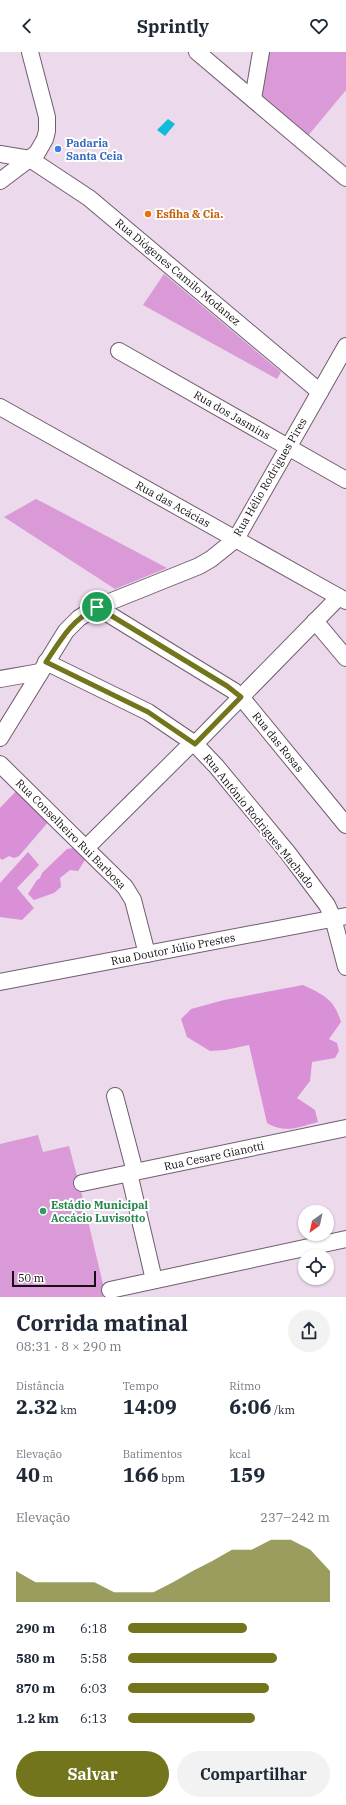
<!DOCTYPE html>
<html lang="pt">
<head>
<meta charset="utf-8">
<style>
	body { margin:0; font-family:"IBM Plex Serif",serif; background:#f2f2f3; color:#1f2937; height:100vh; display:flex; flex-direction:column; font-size:15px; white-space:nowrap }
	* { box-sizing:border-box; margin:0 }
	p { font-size:13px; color:#747a83 }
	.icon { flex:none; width:22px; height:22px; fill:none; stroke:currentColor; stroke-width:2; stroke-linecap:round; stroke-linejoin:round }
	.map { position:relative; height:1245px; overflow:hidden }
	.sheet { display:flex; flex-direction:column; background:#fff; flex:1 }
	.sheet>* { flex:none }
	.needle { width:26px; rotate:213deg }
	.buttons { position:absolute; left:298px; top:1153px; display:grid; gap:8px }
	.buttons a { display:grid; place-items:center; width:36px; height:36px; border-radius:50%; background:#fff; box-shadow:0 1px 3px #0004; font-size:20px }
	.scale { position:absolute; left:12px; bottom:10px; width:84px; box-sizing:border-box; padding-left:4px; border:2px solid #150e15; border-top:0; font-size:11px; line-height:14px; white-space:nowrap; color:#150e15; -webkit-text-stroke:3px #fff; paint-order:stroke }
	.pin { position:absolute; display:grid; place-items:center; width:34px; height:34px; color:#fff; margin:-17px; border:2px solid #fff; border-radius:50%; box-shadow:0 1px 4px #0007 }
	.round { display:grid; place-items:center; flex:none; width:42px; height:42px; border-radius:21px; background:#f2f2f3 }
	.head { display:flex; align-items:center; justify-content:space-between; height:68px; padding:0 16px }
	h1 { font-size:22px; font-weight:700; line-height:30px }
	.figures { display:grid; grid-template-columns:repeat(3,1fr); gap:6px; height:68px; padding:4px 16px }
	.figures div { display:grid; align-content:center }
	.figures b { font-size:20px; font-weight:700 }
	.figures small { font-size:11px; font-weight:400 }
	.figures p { font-size:11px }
	.chart { height:112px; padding:8px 16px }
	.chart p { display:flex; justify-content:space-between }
	.chart svg { width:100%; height:72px; margin-top:4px; fill:#72751c; opacity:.7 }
	.cta { display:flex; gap:8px; margin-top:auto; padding:8px 16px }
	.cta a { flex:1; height:46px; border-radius:24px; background:#72751c; color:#fff; font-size:16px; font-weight:700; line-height:46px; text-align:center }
	.cta a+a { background:#f2f2f3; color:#1f2937 }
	ul { padding:0 16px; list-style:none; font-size:13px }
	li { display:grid; grid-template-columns:64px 48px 1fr; align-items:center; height:30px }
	li i { height:10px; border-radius:5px; background:#72751c }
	header { display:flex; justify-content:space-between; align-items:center; height:52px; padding:0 16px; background:#fff; font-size:18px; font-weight:700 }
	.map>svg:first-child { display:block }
</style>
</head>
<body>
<header><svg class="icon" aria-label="back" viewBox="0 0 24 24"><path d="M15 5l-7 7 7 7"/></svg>Sprintly<svg class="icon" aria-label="heart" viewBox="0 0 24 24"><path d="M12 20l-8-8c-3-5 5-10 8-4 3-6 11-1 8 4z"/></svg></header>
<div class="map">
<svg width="346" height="1245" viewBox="0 0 346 1245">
	<rect width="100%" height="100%" fill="#ecd9eb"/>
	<g fill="#d99ad7">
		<path d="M 269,0 L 346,0 L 346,38 L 307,85 L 263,46 L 262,38 Z"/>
		<path d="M 164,222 L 281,320 L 277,327 L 143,253 Z"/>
		<path d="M 36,447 L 42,450 L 167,516 L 115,537 L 4,465 Z"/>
		<path d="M 38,1083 L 43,1100 L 69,1094 L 81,1139 L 106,1245 L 0,1245 L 0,1092 Z"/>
	</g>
	<g fill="#d990d7">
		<path d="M 18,737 L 50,768 L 19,804 L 14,806 L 9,804 L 2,808 L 0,806 L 0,756 Z"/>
		<path d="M 73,796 L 85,808 L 78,819 L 70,818 L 60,826 L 61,835 L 54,841 L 34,848 L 28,842 L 37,828 L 40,826 L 42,821 L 67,797 Z"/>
		<path d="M 28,800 L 39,813 L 17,836 L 34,856 L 22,868 L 0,865 L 0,831 Z"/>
		<path d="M 303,933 C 324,943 334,947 341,970 L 329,987 L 337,991 L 339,999 L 335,1006 L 312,1010 L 310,1029 L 297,1046 L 315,1058 L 318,1070 C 299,1075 285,1082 267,1071 L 249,993 L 225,998 L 210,999 L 187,985 L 181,967 L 191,957 L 224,948 Z"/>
	</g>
	<path fill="#11bbdb" d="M 168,67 L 175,72 L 165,84 L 157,78 Z"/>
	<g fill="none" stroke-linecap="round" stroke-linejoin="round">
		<defs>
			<g id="minor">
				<path d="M 197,0 L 346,126"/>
				<path d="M 253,47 L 261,0"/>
				<path d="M 0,102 L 30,107 L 89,146 L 320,340"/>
				<path d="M 0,129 L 37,101 L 45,87 L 47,79 L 47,65 L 30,0"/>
				<path d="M 119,299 L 346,428"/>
				<path d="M 0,355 L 346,549"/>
				<path d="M 97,555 L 234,639 L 241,645 L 346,773"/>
				<path d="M 315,569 L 346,606"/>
				<path d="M 46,610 L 148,660 L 195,692 L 216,714 L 288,801 L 327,853 L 333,866 L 346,915"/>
				<path d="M 0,627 L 40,620"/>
				<path d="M 0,686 L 66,579 L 79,566 L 97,555 L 199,514 L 211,507 L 236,487 L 346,294"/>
				<path d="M 195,692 L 339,545"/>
				<path d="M 0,712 L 125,835 L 133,848 L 147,902"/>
				<path d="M 86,796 L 193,690"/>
				<path d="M 0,930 L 346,864"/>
				<path d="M 115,1044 L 135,1120"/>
				<path d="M 129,1121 L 154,1228"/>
				<path d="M 82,1131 L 346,1076"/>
				<path d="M 110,1238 L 346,1187"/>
			</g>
		</defs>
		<use href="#minor" stroke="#6f5e6e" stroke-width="18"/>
		<use href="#minor" stroke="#fff" stroke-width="16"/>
	</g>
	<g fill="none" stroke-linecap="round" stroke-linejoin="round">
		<defs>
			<path id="route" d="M 97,555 L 227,634 L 241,645 L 195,692 L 148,660 L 46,610 C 62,586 71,569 97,555 Z"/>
		</defs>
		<use href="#route" stroke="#fff" stroke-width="8"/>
		<use href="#route" stroke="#72751c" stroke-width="5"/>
	</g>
	<circle fill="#3f7fe0" stroke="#fff" stroke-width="1.5" cx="58" cy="97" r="4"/>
	<circle fill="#e8710a" stroke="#fff" stroke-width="1.5" cx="148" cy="162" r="4"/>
	<circle fill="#2e9e5b" stroke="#fff" stroke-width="1.5" cx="43" cy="1159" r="4"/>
	<g text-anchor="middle" stroke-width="4" stroke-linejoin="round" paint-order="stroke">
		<g font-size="11" font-weight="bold" fill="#366cbe" stroke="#fff" text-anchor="start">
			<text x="66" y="95">Padaria<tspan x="66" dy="13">Santa Ceia</tspan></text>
		</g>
		<g font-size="11" font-weight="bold" fill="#c56008" stroke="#fff" text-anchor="start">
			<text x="156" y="166">Esfiha &amp; Cia.</text>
		</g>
		<g font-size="11" fill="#150e15" stroke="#fff">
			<text transform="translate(178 220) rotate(40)" y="4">Rua Diógenes Camilo Modanez</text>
			<text transform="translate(232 363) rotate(30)" y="4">Rua dos Jasmins</text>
			<text transform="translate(270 425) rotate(-60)" y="4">Rua Hélio Rodrigues Pires</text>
			<text transform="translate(173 452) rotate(29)" y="4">Rua das Acácias</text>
			<text transform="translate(278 690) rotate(51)" y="4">Rua das Rosas</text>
			<text transform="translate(259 769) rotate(51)" y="4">Rua Antônio Rodrigues Machado</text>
			<text transform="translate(71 782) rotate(45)" y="4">Rua Conselheiro Rui Barbosa</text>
			<text transform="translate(173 897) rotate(-11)" y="4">Rua Doutor Júlio Prestes</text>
			<text transform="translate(214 1104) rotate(-12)" y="4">Rua Cesare Gianotti</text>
		</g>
		<g font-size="11" font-weight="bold" fill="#27864d" stroke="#fff" text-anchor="start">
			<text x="51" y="1157">Estádio Municipal<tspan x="51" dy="13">Accácio Luvisotto</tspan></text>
		</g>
	</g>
</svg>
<div class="buttons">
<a><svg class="needle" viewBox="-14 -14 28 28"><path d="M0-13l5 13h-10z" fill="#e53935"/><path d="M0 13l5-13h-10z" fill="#747a83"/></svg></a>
<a><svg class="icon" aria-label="locate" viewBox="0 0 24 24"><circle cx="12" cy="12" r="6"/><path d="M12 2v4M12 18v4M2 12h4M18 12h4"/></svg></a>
</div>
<div class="scale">50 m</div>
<div class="pin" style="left:97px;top:555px;background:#1e9e55"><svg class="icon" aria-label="arrive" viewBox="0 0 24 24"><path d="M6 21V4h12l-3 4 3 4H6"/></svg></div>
</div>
<section class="sheet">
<div class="head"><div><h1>Corrida matinal</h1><p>08:31 · 8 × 290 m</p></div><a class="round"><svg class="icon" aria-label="share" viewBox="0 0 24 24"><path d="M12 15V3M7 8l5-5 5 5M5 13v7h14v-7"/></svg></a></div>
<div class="figures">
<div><p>Distância</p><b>2.32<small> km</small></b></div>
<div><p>Tempo</p><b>14:09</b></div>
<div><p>Ritmo</p><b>6:06<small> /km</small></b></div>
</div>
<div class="figures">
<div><p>Elevação</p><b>40<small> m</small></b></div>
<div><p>Batimentos</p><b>166<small> bpm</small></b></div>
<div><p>kcal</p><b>159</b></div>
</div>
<div class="chart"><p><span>Elevação</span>237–242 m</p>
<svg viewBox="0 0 160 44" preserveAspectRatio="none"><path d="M0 44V25L10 32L20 32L30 32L40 32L50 38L60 38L70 38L80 32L90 25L100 19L110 12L120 12L130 6L140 6L150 12L160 25V44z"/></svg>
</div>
<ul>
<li><b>290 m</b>6:18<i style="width:59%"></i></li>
<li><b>580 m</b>5:58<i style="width:74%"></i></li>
<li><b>870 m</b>6:03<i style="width:70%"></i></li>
<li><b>1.2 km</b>6:13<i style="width:63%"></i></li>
</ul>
<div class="cta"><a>Salvar</a><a>Compartilhar</a></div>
</section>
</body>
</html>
